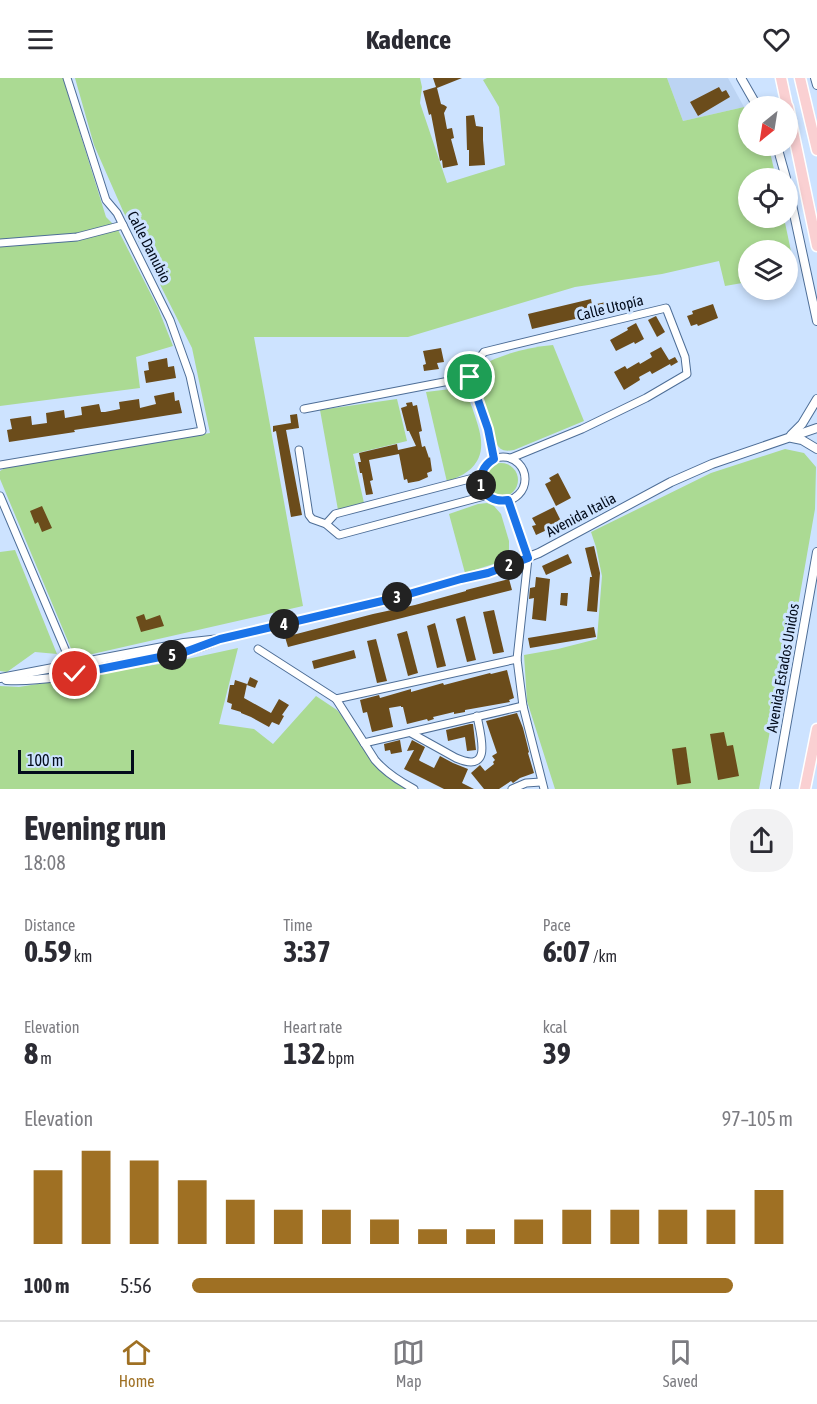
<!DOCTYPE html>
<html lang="en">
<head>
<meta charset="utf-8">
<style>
	body { margin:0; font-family:"Asap Condensed",sans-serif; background:#f2f2f3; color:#2b2b33; height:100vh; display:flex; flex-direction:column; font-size:22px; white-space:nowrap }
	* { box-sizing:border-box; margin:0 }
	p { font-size:20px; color:#7c7c81 }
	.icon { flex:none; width:33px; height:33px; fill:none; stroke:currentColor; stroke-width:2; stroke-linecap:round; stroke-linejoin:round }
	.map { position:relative; height:711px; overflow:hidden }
	.panel { display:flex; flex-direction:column; background:#fff; flex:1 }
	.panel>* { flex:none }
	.needle { width:39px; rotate:210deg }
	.controls { position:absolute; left:738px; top:18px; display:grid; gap:12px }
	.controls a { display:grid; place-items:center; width:60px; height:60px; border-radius:50%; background:#fff; box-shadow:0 3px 9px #0003; font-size:30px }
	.scale { position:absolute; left:18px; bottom:15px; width:116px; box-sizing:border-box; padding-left:6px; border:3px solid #030c1c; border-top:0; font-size:16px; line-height:21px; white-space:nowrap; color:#030c1c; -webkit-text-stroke:4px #cde3ff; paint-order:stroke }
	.pin { position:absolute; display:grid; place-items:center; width:51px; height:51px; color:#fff; margin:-26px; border:3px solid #fff; border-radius:50%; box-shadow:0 2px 6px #0007 }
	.km { position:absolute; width:30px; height:30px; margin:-15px; border-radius:50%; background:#222; color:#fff; font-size:16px; line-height:30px; text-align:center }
	.round { display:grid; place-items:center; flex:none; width:63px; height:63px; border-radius:24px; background:#f2f2f3 }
	.overview { display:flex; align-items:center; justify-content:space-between; height:102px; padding:0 24px }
	h1 { font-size:33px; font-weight:700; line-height:45px }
	.metrics { display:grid; grid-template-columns:repeat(3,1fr); gap:9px; height:102px; padding:6px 24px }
	.metrics div { display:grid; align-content:center }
	.metrics b { font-size:30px; font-weight:700 }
	.metrics small { font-size:16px; font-weight:400 }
	.metrics p { font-size:16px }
	.chart { height:168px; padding:12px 24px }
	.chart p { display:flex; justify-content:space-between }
	.chart svg { width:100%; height:108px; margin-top:6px; stroke:#9f7023; stroke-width:6 }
	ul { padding:0 24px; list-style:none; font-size:20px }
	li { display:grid; grid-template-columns:96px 72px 1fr; align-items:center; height:45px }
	li i { height:15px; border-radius:8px; background:#9f7023 }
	header { display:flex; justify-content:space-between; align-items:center; height:78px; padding:0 24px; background:#fff; font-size:27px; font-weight:700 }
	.tab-bar { display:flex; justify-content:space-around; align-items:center; height:84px; border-top:2px solid #e1e1e2; background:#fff; font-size:16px; color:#7c7c81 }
	.tab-bar a { display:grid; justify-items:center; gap:3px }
	.tab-bar .selected { color:#9f7023 }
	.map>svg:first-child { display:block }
</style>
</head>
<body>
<header><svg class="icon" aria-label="menu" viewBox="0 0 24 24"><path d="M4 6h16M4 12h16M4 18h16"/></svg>Kadence<svg class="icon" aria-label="heart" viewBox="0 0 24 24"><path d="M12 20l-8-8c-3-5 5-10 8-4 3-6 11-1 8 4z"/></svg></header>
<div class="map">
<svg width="817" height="711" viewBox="0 0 817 711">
	<rect width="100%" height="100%" fill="#cde3ff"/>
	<path fill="#bcd4f3" d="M 667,0 L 728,0 L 744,29 L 683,43 Z"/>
	<g fill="#abda93">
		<path d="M 0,0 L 63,0 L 106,139 L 117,150 L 158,230 L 173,268 L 136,279 L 140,310 L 0,328 Z"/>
		<path d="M 75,0 L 420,0 L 422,9 L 420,25 L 447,105 L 505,87 L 499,29 L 483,2 L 487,0 L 667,0 L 683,43 L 744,29 L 748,37 L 748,68 L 766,68 L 770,74 L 776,100 L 748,100 L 748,140 L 784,140 L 796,197 L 788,198 L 788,172 L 748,172 L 748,204 L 725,208 L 719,183 L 662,196 L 575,209 L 408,259 L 254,259 L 303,528 L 75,580 L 0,401 L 0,393 L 5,390 L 210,355 L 192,270 L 123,133 L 94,67 Z"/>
		<path d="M 553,267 L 584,343 L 514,372 C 504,374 499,372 495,363 L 477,296 L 480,288 C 502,276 529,269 553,267 Z"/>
		<path d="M 459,310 C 463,312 464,312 467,316 C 469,319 470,325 472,329 C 477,345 487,367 477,383 C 470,395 458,399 447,404 L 426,314 Z"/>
		<path d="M 397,321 L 407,363 L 353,376 L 364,425 L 338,432 L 320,332 Z"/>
		<path d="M 785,371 L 804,375 L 816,389 L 815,431 L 779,636 L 773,637 L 759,711 L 555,711 L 527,623 L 524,577 L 558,571 L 597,561 L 602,498 L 596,469 L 591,454 L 711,395 Z"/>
		<circle cx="501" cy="402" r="17"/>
		<path d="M 487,425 L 494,428 L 501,436 L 509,463 L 509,472 L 500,484 L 465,495 L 449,436 L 478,426 Z"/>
		<path d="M 15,472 L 57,576 L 35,574 L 7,594 L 0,593 L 0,474 Z"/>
		<path d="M 238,570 L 219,646 L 254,651 L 273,666 L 316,618 L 337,632 L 396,703 L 410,711 L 0,711 L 0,608 L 19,609 L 178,583 Z"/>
	</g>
	<g fill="#6b4c1b">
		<path d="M 433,0 L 462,0 L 437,10 L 441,26 L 444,27 L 447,29 L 444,35 L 447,51 L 452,50 L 454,60 L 451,61 L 458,87 L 443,90 L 442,82 L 440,83 L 431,36 L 429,37 L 423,13 L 436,9 Z"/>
		<path d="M 719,9 L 722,14 L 726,12 L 730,19 L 698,38 L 690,24 Z"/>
		<path d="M 474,37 L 476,48 L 483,49 L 483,62 L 485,87 L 469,88 L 469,72 L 467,72 L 466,38 Z"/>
		<path d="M 591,221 L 592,227 L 606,224 L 608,231 L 601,235 L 532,251 L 528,236 Z"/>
		<path d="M 713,226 L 718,240 L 698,248 L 697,246 L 691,248 L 687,238 L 693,236 L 692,233 Z"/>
		<path d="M 656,238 L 665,254 L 657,259 L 648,242 Z"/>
		<path d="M 636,245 L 644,261 L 635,266 L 634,264 L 616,273 L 610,262 L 628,252 L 627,250 Z"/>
		<path d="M 661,269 L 669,282 L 675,279 L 678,284 L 671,288 L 670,286 L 652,296 L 650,293 L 639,299 L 640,302 L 624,312 L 614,294 L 625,288 L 627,291 L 639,284 L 640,286 L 652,279 L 650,275 Z"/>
		<path d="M 441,270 L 444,284 L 437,285 L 439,291 L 424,293 L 423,287 L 426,286 L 423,273 Z"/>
		<path d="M 167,280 L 168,289 L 174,288 L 176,300 L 146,305 L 144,293 L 149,292 L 148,284 Z"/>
		<path d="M 174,314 L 175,323 L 179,322 L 182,335 L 107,347 L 74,352 L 75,354 L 9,364 L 7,352 L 12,351 L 10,341 L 31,338 L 32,347 L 47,345 L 46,335 L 64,332 L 65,340 L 82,337 L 81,329 L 99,326 L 101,334 L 105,334 L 120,331 L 119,324 L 139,321 L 140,330 L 156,326 L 154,318 Z"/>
		<path d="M 412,324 L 413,328 L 417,327 L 422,353 L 419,354 L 422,369 L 425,368 L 429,380 L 430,379 L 432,393 L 427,395 L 428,399 L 419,403 L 408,405 L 407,401 L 404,402 L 399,376 L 369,382 L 373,402 L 370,403 L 373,416 L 366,417 L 362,395 L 360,395 L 358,384 L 361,384 L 359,375 L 397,366 L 398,372 L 416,368 L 409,353 L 407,353 L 401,330 L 407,328 L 406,325 Z"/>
		<path d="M 297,336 L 299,350 L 286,352 L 302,437 L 291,439 L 276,353 L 273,354 L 273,348 L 291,345 L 290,337 Z"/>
		<path d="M 558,395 L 571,420 L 556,428 L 545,406 L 551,403 L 549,400 Z"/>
		<path d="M 42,428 L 52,450 L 42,454 L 38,444 L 35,446 L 30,433 Z"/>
		<path d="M 554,429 L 562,445 L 536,457 L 532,448 L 536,447 L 532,440 Z"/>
		<path d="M 594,468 L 600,495 L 597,534 L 587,533 L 590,499 L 592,499 L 585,470 Z"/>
		<path d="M 568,476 L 572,485 L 546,497 L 542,488 Z"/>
		<path d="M 536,499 L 550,501 L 546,543 L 532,541 L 534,520 L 529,521 L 530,510 L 535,509 Z"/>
		<path d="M 509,501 L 512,512 L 288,569 L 285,559 L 373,536 L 415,527 L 466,513 L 466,512 Z"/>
		<path d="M 561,515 L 568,515 L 567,528 L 560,527 Z"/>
		<path d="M 494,532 L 504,574 L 493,576 L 483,534 Z"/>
		<path d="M 144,536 L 146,542 L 160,537 L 164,548 L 141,554 L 136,539 Z"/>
		<path d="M 465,538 L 476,582 L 467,584 L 456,541 Z"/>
		<path d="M 435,545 L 446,588 L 437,590 L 427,548 Z"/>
		<path d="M 594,549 L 596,559 L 530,570 L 528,560 Z"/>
		<path d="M 407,553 L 418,595 L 408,598 L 397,556 Z"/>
		<path d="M 376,561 L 387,603 L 377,605 L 367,563 Z"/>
		<path d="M 354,572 L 356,580 L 314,591 L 312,583 Z"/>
		<path d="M 507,592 L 514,620 L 509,622 L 510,624 L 465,632 L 465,634 L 454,636 L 454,634 L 433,639 L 434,641 L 428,643 L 427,641 L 407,646 L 403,629 L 401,629 L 401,628 L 389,630 L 393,649 L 372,654 L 367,634 L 363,635 L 360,622 L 379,617 L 380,620 L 411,611 L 411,614 L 443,605 L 444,607 L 490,595 L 491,596 Z"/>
		<path d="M 250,599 L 258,603 L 255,610 L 247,607 Z"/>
		<path d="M 235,602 L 247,606 L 244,620 L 271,635 L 279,621 L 289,627 L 282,637 L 284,638 L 279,647 L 272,644 L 269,649 L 251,639 L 241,635 L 241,634 L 231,631 L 232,626 L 227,624 L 230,607 L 234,607 Z"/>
		<path d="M 517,635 L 523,650 L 529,674 L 528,675 L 534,695 L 520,700 L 513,705 L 511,703 L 499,711 L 484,711 L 471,695 L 480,687 L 485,693 L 494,686 L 493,684 L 495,682 L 492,678 L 497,675 L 486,643 Z"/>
		<path d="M 470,646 L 473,646 L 476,672 L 467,673 L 465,659 L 448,663 L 446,652 Z"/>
		<path d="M 724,654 L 727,668 L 733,667 L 739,698 L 718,702 L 710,656 Z"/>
		<path d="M 400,662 L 402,674 L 391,676 L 390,672 L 385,673 L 384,666 Z"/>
		<path d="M 412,662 L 425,669 L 419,682 L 420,683 L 434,690 L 440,678 L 453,685 L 468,691 L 462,705 L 474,711 L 444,711 L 404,691 L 414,672 L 407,673 Z"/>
		<path d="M 686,669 L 691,705 L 677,707 L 672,671 Z"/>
	</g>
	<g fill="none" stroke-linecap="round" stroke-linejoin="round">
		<defs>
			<g id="minor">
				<path d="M 0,165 L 77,159 L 123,147"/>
				<path d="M 304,331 L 470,299"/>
				<path d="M 299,372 L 309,437 L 312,441 L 326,446 L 339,457 L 488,417"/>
				<circle cx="503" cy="401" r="22"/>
				<path d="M 494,381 L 488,351 L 470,299 L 472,290 L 484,274 L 666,230 L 685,279 L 687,296 L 646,320 L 582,351 L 511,380"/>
				<path d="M 0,387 L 202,353 L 190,298 L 170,242 L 117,135 L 106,122 L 67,0"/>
				<path d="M 0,418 L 73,590"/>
				<path d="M 326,446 L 335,436 L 481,398"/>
				<path d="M 258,571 L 336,621 L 517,581 L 528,480 L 508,422"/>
				<path d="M 517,581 L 523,628 L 544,711"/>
				<path d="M 336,621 L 375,682 C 386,695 399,703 414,711"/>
				<path d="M 411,655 L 456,680 C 493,696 481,659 477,638"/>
				<path d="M 364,665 L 523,628"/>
				<path d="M 512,711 L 526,705 L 541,704"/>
			</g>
			<g id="tertiary">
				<path d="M 741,0 L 757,28"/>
				<path d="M 815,0 L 817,7"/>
				<path d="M 777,68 L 786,100"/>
				<path d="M 788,108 L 817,243"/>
				<path d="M 791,357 L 802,346 L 817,321"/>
				<path d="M 792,360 L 802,362 L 817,371"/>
				<path d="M 0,600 L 184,565 L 220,561 L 395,520 L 461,501 L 488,495 L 539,475 L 671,404 L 712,386 L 817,350"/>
				<path d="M 6,602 C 46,604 87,594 126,586 C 155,581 184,576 211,565"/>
				<path d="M 775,711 L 817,474"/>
			</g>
			<g id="trunk">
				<path d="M 781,0 L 787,28"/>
				<path d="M 800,0 L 817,72"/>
				<path d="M 788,29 L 817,168"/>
				<path d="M 805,711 L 817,651"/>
			</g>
		</defs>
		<use href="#minor" stroke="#4e6e97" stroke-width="9"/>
		<use href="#tertiary" stroke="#4e6e97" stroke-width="10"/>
		<use href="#trunk" stroke="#fff" stroke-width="13"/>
		<use href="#minor" stroke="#fff" stroke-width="7"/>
		<use href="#tertiary" stroke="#fff" stroke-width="8"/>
		<use href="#trunk" stroke="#fad0d2" stroke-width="10"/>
	</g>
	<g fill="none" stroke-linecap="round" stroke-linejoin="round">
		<defs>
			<path id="route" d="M 75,596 L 185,574 L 220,561 L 395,520 L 461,501 L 488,495 L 528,480 L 508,422 C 481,427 470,395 494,381 L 488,351 L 470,299"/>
		</defs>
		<use href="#route" stroke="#fff" stroke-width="12"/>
		<use href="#route" stroke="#1a73e8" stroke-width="8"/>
	</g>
	<g text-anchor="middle" stroke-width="6" stroke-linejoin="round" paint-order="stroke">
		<g font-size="15" fill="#030c1c" stroke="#cde3ff">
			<text transform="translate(149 169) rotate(63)" y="5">Calle Danubio</text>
			<text transform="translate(610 230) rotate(-14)" y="5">Calle Utopía</text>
			<text transform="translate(581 437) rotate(-28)" y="5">Avenida Italia</text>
			<text transform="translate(783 590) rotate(-80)" y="5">Avenida Estados Unidos</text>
		</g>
	</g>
</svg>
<div class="controls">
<a><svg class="needle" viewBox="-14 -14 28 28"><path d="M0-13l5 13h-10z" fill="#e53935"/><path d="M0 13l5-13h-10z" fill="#7c7c81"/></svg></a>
<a><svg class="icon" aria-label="locate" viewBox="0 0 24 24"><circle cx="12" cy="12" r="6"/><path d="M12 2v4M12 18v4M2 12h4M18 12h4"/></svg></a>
<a><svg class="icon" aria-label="layers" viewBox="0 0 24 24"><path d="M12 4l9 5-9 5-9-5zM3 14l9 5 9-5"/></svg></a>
</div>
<div class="scale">100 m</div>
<div class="pin" style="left:470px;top:299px;background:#1e9e55"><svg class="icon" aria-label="arrive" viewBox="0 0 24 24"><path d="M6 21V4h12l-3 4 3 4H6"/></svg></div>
<div class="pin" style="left:75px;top:596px;background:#d93025"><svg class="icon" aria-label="check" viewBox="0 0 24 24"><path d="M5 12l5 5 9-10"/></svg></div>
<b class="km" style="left:481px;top:407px">1</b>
<b class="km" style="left:509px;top:487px">2</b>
<b class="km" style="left:397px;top:519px">3</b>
<b class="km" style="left:284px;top:546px">4</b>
<b class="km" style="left:172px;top:577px">5</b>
</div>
<section class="panel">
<div class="overview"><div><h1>Evening run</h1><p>18:08</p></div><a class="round"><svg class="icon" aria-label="share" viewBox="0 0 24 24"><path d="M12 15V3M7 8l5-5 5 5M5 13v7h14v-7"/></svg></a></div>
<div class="metrics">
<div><p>Distance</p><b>0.59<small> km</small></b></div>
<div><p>Time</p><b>3:37</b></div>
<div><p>Pace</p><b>6:07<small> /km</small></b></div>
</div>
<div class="metrics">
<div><p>Elevation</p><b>8<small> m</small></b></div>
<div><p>Heart rate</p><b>132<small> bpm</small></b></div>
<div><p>kcal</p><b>39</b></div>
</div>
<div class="chart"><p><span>Elevation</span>97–105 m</p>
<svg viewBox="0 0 160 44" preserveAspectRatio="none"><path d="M5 44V14M15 44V6M25 44V10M35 44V18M45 44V26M55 44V30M65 44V30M75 44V34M85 44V38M95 44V38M105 44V34M115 44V30M125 44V30M135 44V30M145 44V30M155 44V22"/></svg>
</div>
<ul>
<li><b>100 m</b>5:56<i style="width:90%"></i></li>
</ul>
</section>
<nav class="tab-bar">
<a class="selected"><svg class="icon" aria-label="home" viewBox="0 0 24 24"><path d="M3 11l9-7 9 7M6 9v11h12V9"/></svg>Home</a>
<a><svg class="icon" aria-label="map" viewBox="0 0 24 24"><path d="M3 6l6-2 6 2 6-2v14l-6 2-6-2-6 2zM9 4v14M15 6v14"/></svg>Map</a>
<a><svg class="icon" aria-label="saved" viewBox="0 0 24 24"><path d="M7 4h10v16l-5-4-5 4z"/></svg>Saved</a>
</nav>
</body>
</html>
